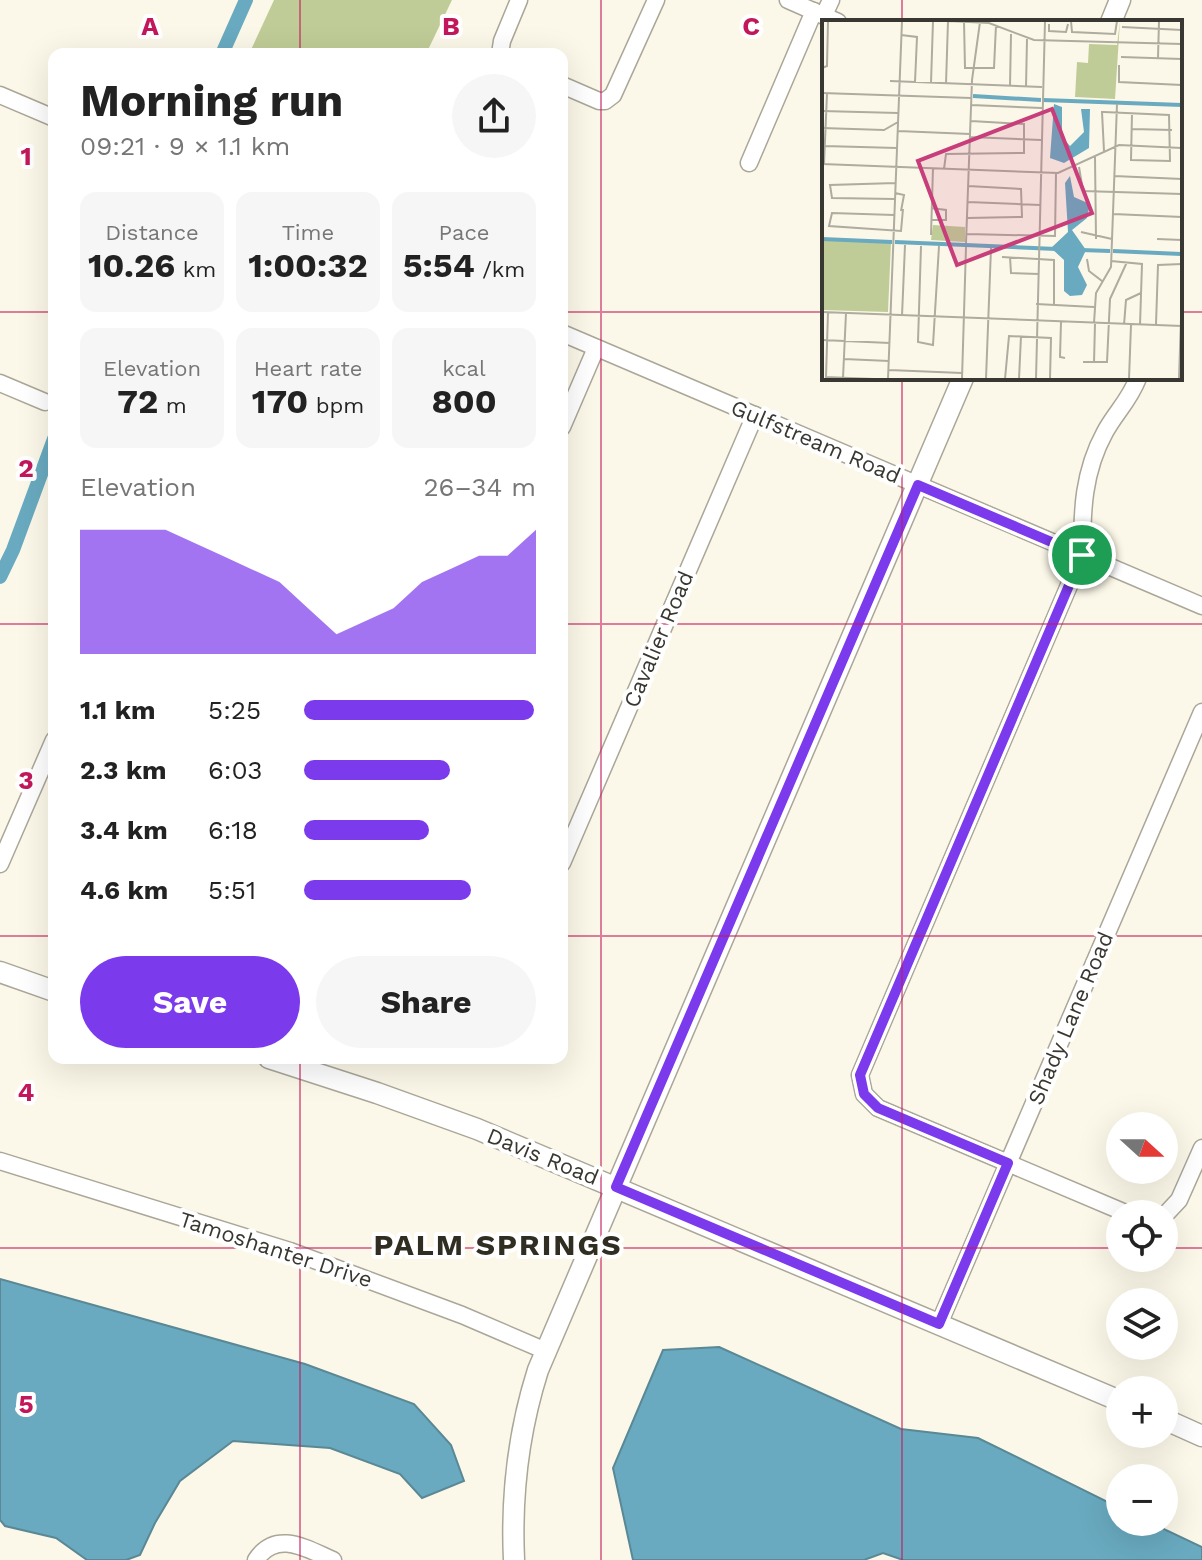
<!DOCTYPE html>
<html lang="en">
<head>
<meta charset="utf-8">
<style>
	body { margin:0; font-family:"Work Sans",sans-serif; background:#f6f6f6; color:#222; height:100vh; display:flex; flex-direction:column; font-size:30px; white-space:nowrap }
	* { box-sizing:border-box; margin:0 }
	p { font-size:26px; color:#767676 }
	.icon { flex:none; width:44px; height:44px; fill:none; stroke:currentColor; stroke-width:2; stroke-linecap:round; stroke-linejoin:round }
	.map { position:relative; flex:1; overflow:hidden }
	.panel { position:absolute; left:48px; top:48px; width:520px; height:1016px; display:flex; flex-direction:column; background:#fff; border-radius:16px; box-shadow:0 8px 32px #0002 }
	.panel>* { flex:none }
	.needle { width:52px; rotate:111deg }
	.fabs { position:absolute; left:1106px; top:1112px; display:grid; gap:16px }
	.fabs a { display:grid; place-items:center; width:72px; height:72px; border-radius:50%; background:#fff; box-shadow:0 8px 32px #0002; font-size:40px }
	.pin { position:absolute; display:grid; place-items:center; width:68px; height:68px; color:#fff; margin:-34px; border:4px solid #fff; border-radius:50%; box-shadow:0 2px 8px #0007 }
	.round { display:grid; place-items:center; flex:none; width:84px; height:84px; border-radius:42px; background:#f6f6f6 }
	.head { display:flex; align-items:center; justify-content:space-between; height:136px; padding:0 32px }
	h1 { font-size:44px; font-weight:700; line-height:60px }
	.figures { display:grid; grid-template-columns:repeat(3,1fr); gap:12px; height:136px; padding:8px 32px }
	.figures div { display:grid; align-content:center; border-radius:16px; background:#f6f6f6; text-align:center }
	.figures b { font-size:34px; font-weight:700 }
	.figures small { font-size:22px; font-weight:400 }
	.figures p { font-size:22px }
	.chart { height:224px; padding:16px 32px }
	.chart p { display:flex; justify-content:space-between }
	.chart svg { width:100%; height:144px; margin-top:8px; fill:#7c3aed; opacity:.7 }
	.primary-button { display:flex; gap:16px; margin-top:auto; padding:16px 32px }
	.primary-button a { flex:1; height:92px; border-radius:48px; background:#7c3aed; color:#fff; font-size:32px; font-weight:700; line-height:92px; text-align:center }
	.primary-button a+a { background:#f6f6f6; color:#222 }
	ul { padding:0 32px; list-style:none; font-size:26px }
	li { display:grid; grid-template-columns:128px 96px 1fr; align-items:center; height:60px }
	li i { height:20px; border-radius:10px; background:#7c3aed }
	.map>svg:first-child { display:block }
</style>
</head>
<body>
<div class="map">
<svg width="1202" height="1560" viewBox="0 0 1202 1560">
	<rect width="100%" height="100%" fill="#fcf8e9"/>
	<path fill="#c0cc97" d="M 274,0 L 452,0 L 426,54 L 249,54 Z"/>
	<g fill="#69aac0" stroke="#5a8895" stroke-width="2">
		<path d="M 0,1279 L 305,1364 L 414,1404 L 451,1445 L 464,1481 L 422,1498 L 400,1474 L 330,1448 L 233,1441 L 180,1481 L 155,1523 L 140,1555 L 126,1560 L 87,1560 L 56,1538 L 5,1526 L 0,1520 Z"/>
		<path d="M 719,1347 L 901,1429 L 978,1438 L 1120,1508 L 1120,1522 L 1149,1522 L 1202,1547 L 1202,1560 L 903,1560 L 883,1553 L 864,1560 L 633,1560 L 613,1468 L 663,1350 Z"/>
	</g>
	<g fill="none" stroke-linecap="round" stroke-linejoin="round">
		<g stroke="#69aac0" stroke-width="14">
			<path d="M 222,54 L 246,0"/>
			<path d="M 0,577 L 13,550 L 54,439"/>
		</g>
		<defs>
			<g id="minor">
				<path d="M 788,0 L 838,22"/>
				<path d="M 824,15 L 831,0"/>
				<path d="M 500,54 L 502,41 L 519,0"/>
				<path d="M 562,85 L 599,101 L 605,101 L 613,95 L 656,0"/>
				<path d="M 0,95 L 54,118"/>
				<path d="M 749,163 L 814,11"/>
				<path d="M 562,333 L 1202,606"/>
				<path d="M 0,383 L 45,402"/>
				<path d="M 562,427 L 596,348"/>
				<path d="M 562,863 L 755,415"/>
				<path d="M 0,864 L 54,740"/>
				<path d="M 0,1161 L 290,1251 L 462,1315 L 546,1351"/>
				<path d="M 1128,1214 L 878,1108 L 864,1094 L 860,1075 L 1082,555 C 1082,511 1083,472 1105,432 C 1116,412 1129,401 1138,378"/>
				<path d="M 1164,1216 L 1179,1200 L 1202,1148"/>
				<path d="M 939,1324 L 1202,712"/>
				<path d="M 256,1560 C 276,1529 307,1549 333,1560"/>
			</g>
			<g id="tertiary">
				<path d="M 1111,22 L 1120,0"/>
				<path d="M 0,972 L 54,991"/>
				<path d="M 269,1058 L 377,1093 L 477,1129 L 1120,1401"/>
				<path d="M 1164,1419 L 1202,1436"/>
				<path d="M 514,1560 C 511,1495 518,1433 538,1370 L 963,378"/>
			</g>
		</defs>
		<use href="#minor" stroke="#aaa698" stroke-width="19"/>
		<use href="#tertiary" stroke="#aaa698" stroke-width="23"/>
		<use href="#minor" stroke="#fff" stroke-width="16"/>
		<use href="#tertiary" stroke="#fff" stroke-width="20"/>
	</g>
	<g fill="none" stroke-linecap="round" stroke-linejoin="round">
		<defs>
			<path id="route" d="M 918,485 L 1082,555 L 860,1075 L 864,1094 L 878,1108 L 1008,1163 L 939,1324 L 616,1187 Z"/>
		</defs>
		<use href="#route" stroke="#fff" stroke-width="16"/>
		<use href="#route" stroke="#7c3aed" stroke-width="10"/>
	</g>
	<path fill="none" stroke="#c2185b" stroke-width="2" stroke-opacity="0.55" d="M 300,0 L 300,54M 601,0 L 601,1560M 902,0 L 902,22M 0,312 L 54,312M 562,312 L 824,312M 1180,312 L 1202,312M 902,378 L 902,1560M 0,624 L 54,624M 562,624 L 1202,624M 0,936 L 54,936M 562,936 L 1202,936M 300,1058 L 300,1560M 0,1248 L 1120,1248M 1164,1248 L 1202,1248"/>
	<g text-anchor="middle" stroke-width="8" stroke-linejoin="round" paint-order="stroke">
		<g font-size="22" fill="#383731" stroke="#fff">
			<text transform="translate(816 441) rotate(23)" y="8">Gulfstream Road</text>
			<text transform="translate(658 639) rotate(-67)" y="8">Cavalier Road</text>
			<text transform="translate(1070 1018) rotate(-67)" y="8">Shady Lane Road</text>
			<text transform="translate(543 1156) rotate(22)" y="8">Davis Road</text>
			<text transform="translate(276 1249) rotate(18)" y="8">Tamoshanter Drive</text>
		</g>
		<g font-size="30" font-weight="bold" letter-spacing="2" fill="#302d22" stroke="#fff">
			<text x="498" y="1255">PALM SPRINGS</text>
		</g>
	</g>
	<g transform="translate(822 20)">
		<rect width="360" height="360" fill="#fcf8e9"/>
		<path d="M 298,1 L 293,79 L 253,77 L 255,42 L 266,43 L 267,24 L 295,25 ZM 111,205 L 143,207 L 143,222 L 109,220 ZM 0,220 L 69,223 L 66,292 L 0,290 Z" fill="#c0cc97"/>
		<path d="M 232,84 L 240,87 L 240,117 L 248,126 L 262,112 L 259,89 L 268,89 L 267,128 L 242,143 L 228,138 ZM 248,156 L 252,177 L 268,184 L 265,198 L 250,210 L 264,230 L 256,247 L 265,265 L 260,275 L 248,276 L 242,271 L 242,240 L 229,228 L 246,212 L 243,163 Z" fill="#69aac0"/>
		<path fill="none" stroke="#69aac0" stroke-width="4" d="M 151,76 L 219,80M 221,80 L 360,85M 0,219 L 70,222M 73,222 L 234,229M 259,230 L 288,231M 291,231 L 359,234"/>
		<path fill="none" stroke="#aeab9f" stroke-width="2" d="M 126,1 L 167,3 L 212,20 L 360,24M 142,1 L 143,48 L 172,48 L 174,5M 249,1 L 250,12 L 293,14 L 295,1M 227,4 L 227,11 L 244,12 L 246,4M 300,7 L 360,10M 79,15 L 95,17 L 93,62M 299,37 L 360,39M 336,38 L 337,1M 297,45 L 297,62 L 360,65M 0,48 L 5,46 L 6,1M 68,61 L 220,67M 109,63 L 111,1M 124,64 L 126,1M 188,66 L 189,14M 204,67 L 205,19M 0,73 L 149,78M 149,85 L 220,88M 0,91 L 76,93M 0,108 L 62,110 L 76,102M 310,109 L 350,110M 76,111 L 148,114M 148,117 L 219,120M 2,126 L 75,128M 282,131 L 280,92 L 282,92 L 347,95 L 348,141 L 309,140 L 310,93M 273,137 L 274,219M 0,144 L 236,153 L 297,125 L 360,128M 2,144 L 5,74M 257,147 L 261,171 L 360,174M 122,149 L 124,134 L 202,133 L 202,104 L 149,101M 292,156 L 360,159M 73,173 L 82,175 L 79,191M 73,179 L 10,178 L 8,165 L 74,163M 146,182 L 218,185M 109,188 L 124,190 L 124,200 L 109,200M 291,194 L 360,197M 72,195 L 10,193 L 7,206 L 79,211 L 81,189M 145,198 L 200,197 L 199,169 L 146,166M 259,212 L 290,219M 145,214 L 233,216 L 234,153M 109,215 L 111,148M 335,219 L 360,220M 144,223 L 150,60 L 158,2M 99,226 L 96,322 L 111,325 L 117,226M 180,237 L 232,240 L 232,285M 188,237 L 189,253 L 217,254M 265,239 L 267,251 L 280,261M 289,241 L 320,244 L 318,305M 214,284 L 272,287M 0,292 L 360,306M 80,296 L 83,225M 239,302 L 238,337 L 243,338M 272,303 L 274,273 L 289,247 L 295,84M 334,304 L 336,245 L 360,244M 302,305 L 304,280 L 319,273M 0,320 L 68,323M 22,339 L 67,341M 261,342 L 285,342 L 288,279 L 305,242M 272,343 L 273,303M 67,350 L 140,353M 3,357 L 52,359M 4,357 L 6,292M 21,358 L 24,293M 66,359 L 80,1M 140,359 L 144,227M 164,359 L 169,228M 183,359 L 187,316 L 229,318 L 228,359M 197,359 L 199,316M 214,359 L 223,1M 307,359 L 309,305M 357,359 L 360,268"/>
		<path fill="#c73e7a" fill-opacity="0.15" stroke="#c73e7a" stroke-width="4" d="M 230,89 L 270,193 L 135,245 L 96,141 Z"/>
		<rect width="360" height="360" fill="none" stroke="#383731" stroke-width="4"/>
	</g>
	<g font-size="26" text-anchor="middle" font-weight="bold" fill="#c2185b" stroke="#fff" stroke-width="8" stroke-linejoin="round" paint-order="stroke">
		<text x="150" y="35">A</text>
		<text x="451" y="35">B</text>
		<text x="751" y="35">C</text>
		<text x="26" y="165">1</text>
		<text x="26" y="477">2</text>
		<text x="26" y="789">3</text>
		<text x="26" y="1101">4</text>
		<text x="26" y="1413">5</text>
	</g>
</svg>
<div class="fabs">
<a><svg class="needle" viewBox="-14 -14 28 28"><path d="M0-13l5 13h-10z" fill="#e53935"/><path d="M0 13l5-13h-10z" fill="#767676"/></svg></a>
<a><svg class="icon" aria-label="locate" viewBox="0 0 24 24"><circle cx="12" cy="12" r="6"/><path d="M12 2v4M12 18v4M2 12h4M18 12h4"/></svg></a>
<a><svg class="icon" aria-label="layers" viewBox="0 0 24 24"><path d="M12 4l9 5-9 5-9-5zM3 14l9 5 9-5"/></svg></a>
<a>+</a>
<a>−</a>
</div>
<div class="pin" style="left:1082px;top:555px;background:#1e9e55"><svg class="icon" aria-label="arrive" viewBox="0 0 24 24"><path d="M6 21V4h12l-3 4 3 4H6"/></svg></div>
<section class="panel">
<div class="head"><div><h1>Morning run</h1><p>09:21 · 9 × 1.1 km</p></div><a class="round"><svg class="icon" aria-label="share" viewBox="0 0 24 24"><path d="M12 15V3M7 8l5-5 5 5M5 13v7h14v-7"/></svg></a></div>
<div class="figures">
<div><p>Distance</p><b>10.26<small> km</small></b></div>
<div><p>Time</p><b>1:00:32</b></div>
<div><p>Pace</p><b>5:54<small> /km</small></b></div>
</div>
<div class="figures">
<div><p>Elevation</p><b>72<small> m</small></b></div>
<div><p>Heart rate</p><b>170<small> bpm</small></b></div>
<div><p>kcal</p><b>800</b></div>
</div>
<div class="chart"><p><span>Elevation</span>26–34 m</p>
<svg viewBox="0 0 160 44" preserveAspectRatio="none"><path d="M0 44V6L10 6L20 6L30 6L40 10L50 14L60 18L70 22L80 30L90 38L100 34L110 30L120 22L130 18L140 14L150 14L160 6V44z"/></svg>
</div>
<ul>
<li><b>1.1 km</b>5:25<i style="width:99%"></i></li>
<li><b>2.3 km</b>6:03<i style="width:63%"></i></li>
<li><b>3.4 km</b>6:18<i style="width:54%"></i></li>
<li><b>4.6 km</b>5:51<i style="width:72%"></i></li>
</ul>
<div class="primary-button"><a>Save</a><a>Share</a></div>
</section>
</div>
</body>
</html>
